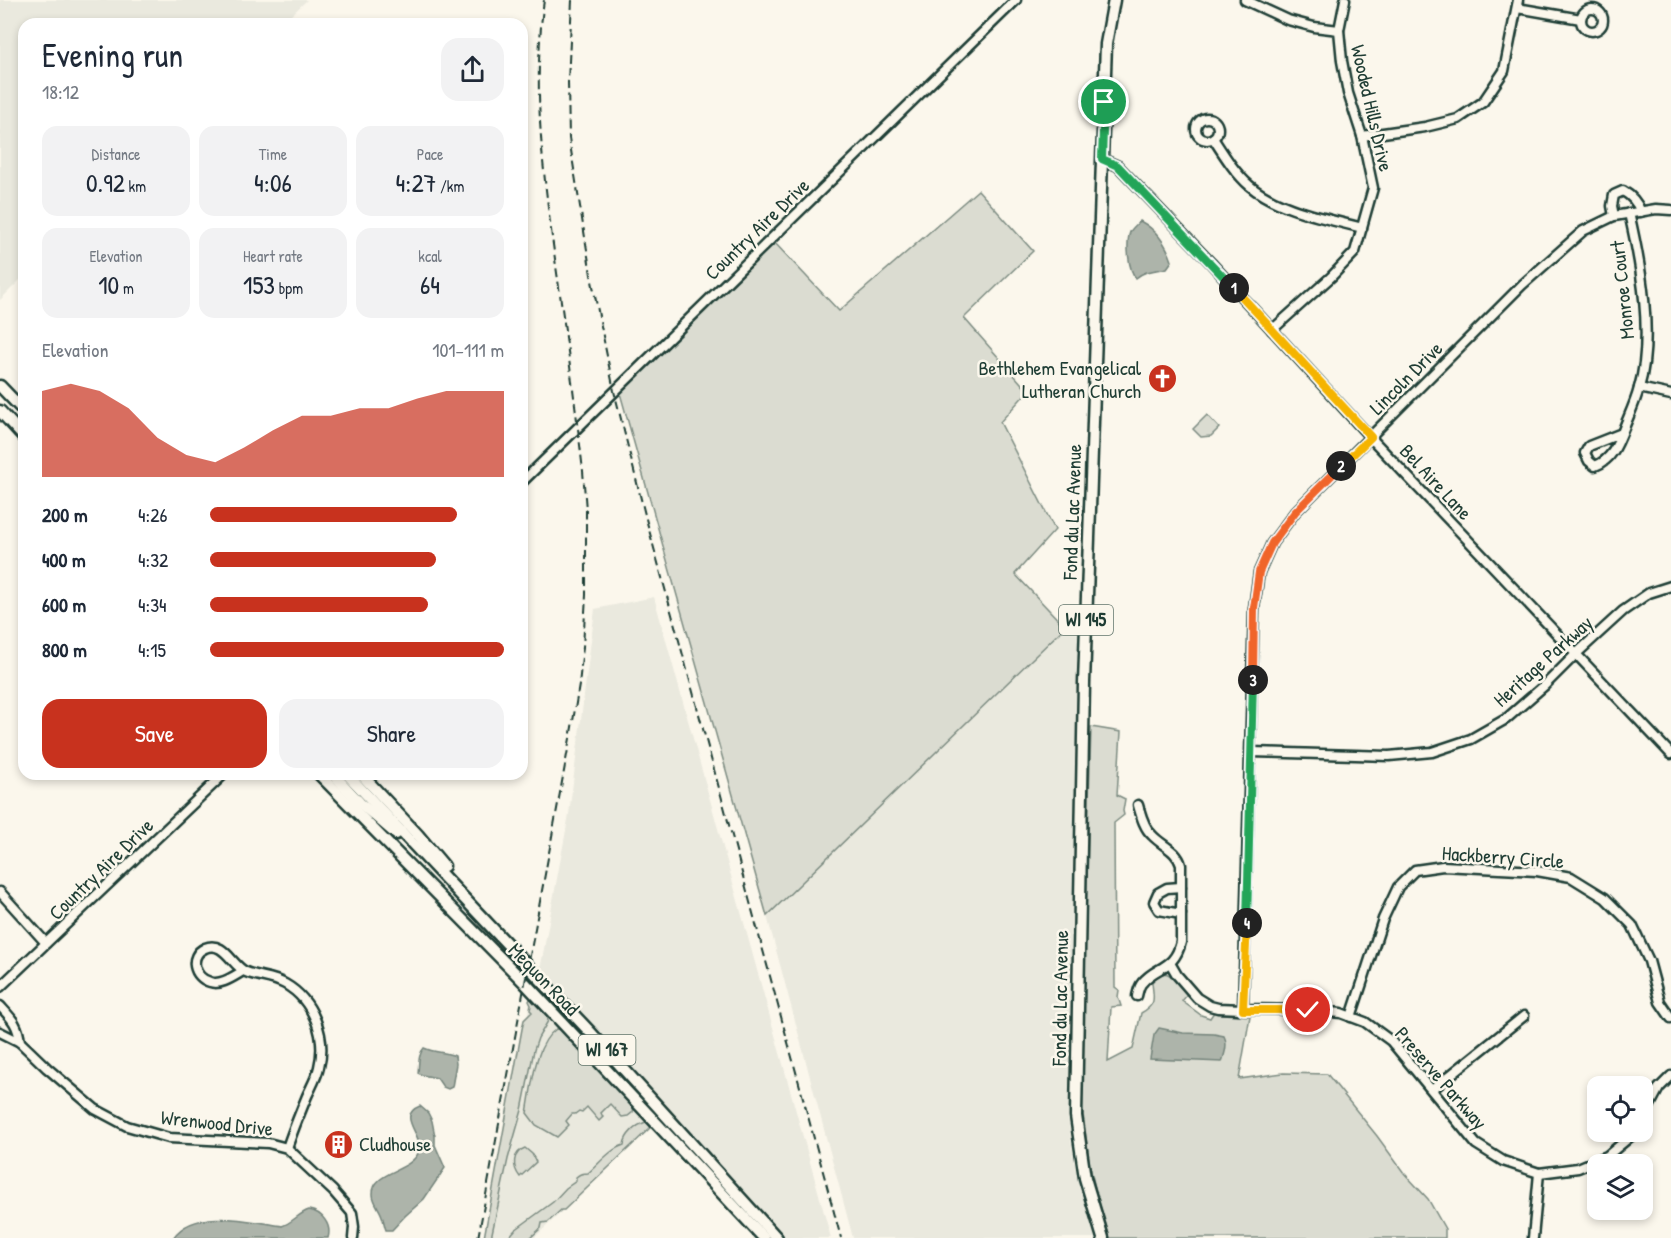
<!DOCTYPE html>
<html lang="en">
<head>
<meta charset="utf-8">
<style>
	body { margin:0; font-family:"Patrick Hand",sans-serif; background:#f2f2f3; color:#1f2937; height:100vh; display:flex; flex-direction:column; font-size:22px; white-space:nowrap }
	* { box-sizing:border-box; margin:0 }
	p { font-size:20px; color:#747a83 }
	.icon { flex:none; width:33px; height:33px; fill:none; stroke:currentColor; stroke-width:2; stroke-linecap:round; stroke-linejoin:round }
	.map { position:relative; flex:1; overflow:hidden }
	.sheet { position:absolute; left:18px; top:18px; width:510px; height:762px; display:flex; flex-direction:column; background:#fff; border-radius:18px; box-shadow:0 3px 9px #0003 }
	.sheet>* { flex:none }
	.tools { position:absolute; left:1587px; top:1076px; display:grid; gap:12px }
	.tools a { display:grid; place-items:center; width:66px; height:66px; border-radius:12px; background:#fff; box-shadow:0 3px 9px #0003; font-size:30px }
	.pin { position:absolute; display:grid; place-items:center; width:51px; height:51px; color:#fff; margin:-26px; border:3px solid #fff; border-radius:50%; box-shadow:0 2px 6px #0007 }
	.km { position:absolute; width:30px; height:30px; margin:-15px; border-radius:50%; background:#222; color:#fff; font-size:16px; line-height:30px; text-align:center }
	.round { display:grid; place-items:center; flex:none; width:63px; height:63px; border-radius:18px; background:#f2f2f3 }
	.head { display:flex; align-items:center; justify-content:space-between; height:102px; padding:0 24px }
	h1 { font-size:33px; font-weight:600; line-height:45px }
	.metrics { display:grid; grid-template-columns:repeat(3,1fr); gap:9px; height:102px; padding:6px 24px }
	.metrics div { display:grid; align-content:center; border-radius:15px; background:#f2f2f3; text-align:center }
	.metrics b { font-size:26px; font-weight:600 }
	.metrics small { font-size:16px; font-weight:400 }
	.metrics p { font-size:16px }
	.chart { height:168px; padding:12px 24px }
	.chart p { display:flex; justify-content:space-between }
	.chart svg { width:100%; height:108px; margin-top:6px; fill:#c8321e; opacity:.7 }
	.cta { display:flex; gap:12px; margin-top:auto; padding:12px 24px }
	.cta a { flex:1; height:69px; border-radius:18px; background:#c8321e; color:#fff; font-size:24px; font-weight:600; line-height:69px; text-align:center }
	.cta a+a { background:#f2f2f3; color:#1f2937 }
	ul { padding:0 24px; list-style:none; font-size:20px }
	li { display:grid; grid-template-columns:96px 72px 1fr; align-items:center; height:45px }
	li i { height:15px; border-radius:8px; background:#c8321e }
	.map>svg:first-child { display:block }
</style>
</head>
<body>
<div class="map">
<svg width="1671" height="1238" viewBox="0 0 1671 1238">
	<rect width="100%" height="100%" fill="#fbf7ec"/>
	<filter id="ink" filterUnits="userSpaceOnUse"><feTurbulence type="fractalNoise" baseFrequency=".0167" numOctaves="2"/><feDisplacementMap in="SourceGraphic" scale="12" xChannelSelector="R" yChannelSelector="G"/><feConvolveMatrix kernelMatrix="1 2 1 2 8 2 1 2 1" color-interpolation-filters="sRGB"/></filter>
	<g filter="url(#ink)">
		<g fill="#eae9de">
			<path d="M 0,0 L 307,0 L 282,24 L 24,24 L 24,276 L 0,300 Z"/>
			<path d="M 654,597 L 831,1238 L 780,1238 L 538,981 L 569,814 L 595,609 Z"/>
			<path d="M 1082,610 L 1069,1063 L 1069,1108 L 1071,1140 L 1077,1176 L 1095,1238 L 853,1238 L 767,916 Z"/>
			<path d="M 531,997 L 651,1127 L 534,1238 L 488,1238 Z"/>
		</g>
		<g fill="#dbdcd1" stroke="#7d8c82" stroke-width="1.5">
			<path d="M 978,190 L 1033,251 L 964,318 L 1028,391 L 1000,422 L 1055,530 L 1015,574 L 1065,627 L 767,916 L 620,393 L 774,242 L 839,311 Z"/>
			<path d="M 1207,415 L 1219,428 L 1211,436 L 1201,437 L 1193,429 Z"/>
			<path d="M 1091,727 L 1121,732 L 1117,795 L 1125,799 L 1123,811 L 1124,815 L 1114,823 L 1115,987 L 1119,990 L 1118,997 L 1121,1006 L 1111,1007 L 1108,1062 L 1133,1049 L 1141,1013 C 1158,1004 1153,997 1152,982 C 1167,962 1177,982 1187,995 L 1182,1001 L 1201,1015 L 1210,1018 L 1214,1012 L 1223,1014 L 1250,1016 L 1239,1079 L 1283,1073 L 1327,1074 L 1377,1136 L 1404,1173 L 1428,1199 L 1445,1229 L 1445,1238 L 1110,1238 L 1097,1196 L 1090,1167 L 1081,1099 Z"/>
			<path d="M 531,997 L 547,1014 L 548,1021 L 538,1038 L 534,1050 L 522,1110 L 508,1159 L 491,1238 L 484,1238 L 522,1029 L 524,1020 L 532,1012 L 530,1010 L 531,1005 L 529,1001 Z"/>
			<path d="M 556,1029 L 562,1030 L 634,1107 L 633,1112 L 628,1116 L 622,1117 L 610,1104 L 601,1113 L 603,1117 L 599,1121 L 587,1107 L 582,1112 L 579,1111 L 575,1114 L 572,1114 L 566,1121 L 569,1125 L 557,1137 L 536,1125 L 527,1113 C 532,1087 534,1045 556,1029 Z"/>
			<path d="M 646,1122 L 651,1127 L 564,1210 L 561,1210 L 548,1222 L 542,1223 L 541,1228 L 530,1238 L 508,1238 L 515,1230 L 553,1202 L 566,1188 L 576,1181 L 576,1177 C 582,1172 582,1174 588,1173 C 599,1164 610,1149 624,1145 C 625,1135 636,1125 646,1122 Z"/>
			<path d="M 525,1148 L 532,1154 L 536,1162 L 520,1177 C 512,1167 512,1153 525,1148 Z"/>
		</g>
		<g fill="#adb4aa" stroke="#74847b" stroke-width="1.5">
			<path d="M 1140,221 C 1157,230 1166,243 1172,261 L 1167,268 C 1155,271 1145,270 1136,278 C 1128,270 1126,243 1130,232 C 1132,228 1137,224 1140,221 Z"/>
			<path d="M 1159,1028 L 1183,1033 L 1214,1034 L 1224,1036 C 1228,1044 1225,1053 1222,1062 L 1150,1059 L 1154,1035 Z"/>
			<path d="M 424,1048 C 435,1053 446,1052 455,1056 L 456,1064 L 452,1087 L 448,1089 L 443,1087 L 437,1078 L 422,1075 L 418,1073 C 419,1064 418,1054 424,1048 Z"/>
			<path d="M 420,1106 L 428,1113 L 432,1121 L 435,1136 L 435,1145 L 445,1168 L 424,1199 L 405,1216 L 392,1230 L 386,1230 C 384,1225 384,1221 382,1216 C 380,1209 373,1202 373,1194 C 372,1171 412,1172 419,1151 C 424,1135 395,1116 420,1106 Z"/>
			<path d="M 309,1210 C 322,1212 332,1225 328,1238 L 173,1238 C 194,1207 250,1221 282,1226 C 292,1223 299,1213 309,1210 Z"/>
		</g>
		<g fill="none" stroke-linecap="round" stroke-linejoin="round">
			<defs>
				<g id="minor">
					<path d="M 1245,0 L 1288,20 L 1314,27 L 1339,30"/>
					<path d="M 1517,8 L 1581,19"/>
					<circle cx="1592" cy="20" r="11"/>
					<circle cx="1207" cy="129" r="11"/>
					<path d="M 1362,136 L 1425,127 L 1458,119 L 1483,102 L 1504,71 L 1518,0"/>
					<path d="M 1213,138 C 1224,155 1235,173 1250,186 C 1278,210 1326,218 1362,228"/>
					<path d="M 1102,159 L 1118,166 L 1211,263 L 1370,437 L 1671,754"/>
					<path d="M 1614,216 L 1612,206 L 1614,195 L 1623,191 C 1632,196 1637,202 1641,212"/>
					<path d="M 1272,330 L 1331,277 L 1355,252 L 1373,188 L 1362,136 L 1348,93 L 1342,61 L 1339,30 L 1345,0"/>
					<path d="M 1639,388 L 1671,395"/>
					<path d="M 1622,433 L 1589,446 L 1585,453 L 1589,461 L 1595,466 C 1614,459 1619,440 1626,423 C 1631,411 1636,400 1639,388 C 1654,336 1641,265 1629,213"/>
					<path d="M 522,482 L 1016,0"/>
					<path d="M 1251,752 L 1389,756 L 1432,752 L 1471,739 L 1506,719 L 1545,685 L 1576,654 L 1623,611 L 1649,593 L 1671,586"/>
					<path d="M 0,892 L 46,943"/>
					<path d="M 1181,914 L 1159,910 L 1154,902 L 1158,893 L 1167,888 L 1181,887"/>
					<path d="M 1170,963 L 1177,975 L 1197,998 L 1210,1006 L 1218,1008 L 1243,1009 L 1308,1010 L 1341,1013 L 1365,1022 L 1391,1041 L 1476,1144 L 1503,1161 L 1539,1173 L 1578,1168 L 1607,1156 L 1637,1131"/>
					<path d="M 243,971 C 234,976 221,986 210,982 C 194,978 188,956 205,948 C 224,940 232,966 246,972 C 258,977 273,977 285,984 C 313,1000 327,1036 319,1067 C 317,1077 311,1087 307,1096 C 300,1113 293,1130 287,1148"/>
					<path d="M 0,987 L 224,774"/>
					<path d="M 1137,996 C 1138,992 1139,986 1142,983 C 1156,965 1174,971 1181,942 L 1181,865 C 1177,850 1162,846 1152,835 C 1144,828 1141,815 1138,805"/>
					<path d="M 0,1006 C 12,1019 18,1024 20,1042"/>
					<path d="M 1243,1009 L 1254,608 L 1259,572 L 1272,543 L 1295,512 L 1522,285 L 1583,231 L 1614,216 L 1656,209 L 1671,210"/>
					<path d="M 1351,1017 L 1383,919 L 1398,887 L 1415,870 L 1443,866 L 1537,871 L 1571,877 L 1605,898 L 1632,925 L 1649,961 L 1660,1002 L 1671,1018"/>
					<path d="M 0,1032 L 20,1042 L 47,1068 L 95,1109 L 127,1126 L 169,1138 L 268,1143 L 287,1148 L 333,1191 L 352,1213 L 354,1227 L 353,1238"/>
					<path d="M 1433,1089 L 1524,1016"/>
					<path d="M 1642,1120 L 1659,1088 L 1671,1076"/>
					<path d="M 1533,1238 L 1539,1173"/>
				</g>
				<g id="major">
					<path d="M 0,386 L 24,411"/>
					<path d="M 0,411 L 24,437"/>
					<path d="M 319,774 L 525,983 L 764,1238"/>
					<path d="M 333,774 L 360,803 L 396,834"/>
					<path d="M 347,774 L 591,1033 L 777,1238"/>
					<path d="M 361,774 L 418,835 L 444,866"/>
					<path d="M 1103,1238 L 1085,1178 L 1076,1116 L 1084,683 L 1106,44 L 1114,0"/>
				</g>
			</defs>
			<use href="#minor" stroke="#1f3d34" stroke-width="13"/>
			<use href="#major" stroke="#1f3d34" stroke-width="15"/>
			<use href="#minor" stroke="#fbf7ec" stroke-width="8"/>
			<use href="#major" stroke="#fbf7ec" stroke-width="10"/>
			<g stroke="#1f3d34" stroke-width="2" stroke-dasharray="9 4.5" stroke-linecap="butt">
				<path d="M 572,0 L 568,82 L 569,138 L 592,281 L 614,391 L 645,515 L 841,1238"/>
				<path d="M 478,1238 L 571,733 L 579,685 L 583,647 L 586,595 L 586,510 L 583,471 C 575,400 565,329 555,259 C 543,173 532,86 544,0"/>
			</g>
		</g>
	</g>
	<g fill="none" stroke-linecap="round" stroke-linejoin="round" filter="url(#ink)">
		<defs>
			<path id="split-1" d="M 1104,102 L 1102,159 L 1118,166 L 1234,288"/>
			<path id="split-2" d="M 1234,288 L 1371,437 L 1341,466"/>
			<path id="split-3" d="M 1253,680 L 1254,608 L 1259,572 L 1272,543 L 1295,512 L 1341,466"/>
			<path id="split-4" d="M 1247,923 L 1253,680"/>
			<path id="split-5" d="M 1247,923 L 1243,1010 L 1308,1010"/>
		</defs>
		<use href="#split-1" stroke="#fff" stroke-width="12"/>
		<use href="#split-2" stroke="#fff" stroke-width="12"/>
		<use href="#split-3" stroke="#fff" stroke-width="12"/>
		<use href="#split-4" stroke="#fff" stroke-width="12"/>
		<use href="#split-5" stroke="#fff" stroke-width="12"/>
		<use href="#split-1" stroke="#22a559" stroke-width="8"/>
		<use href="#split-2" stroke="#f5b400" stroke-width="8"/>
		<use href="#split-3" stroke="#f0652b" stroke-width="8"/>
		<use href="#split-4" stroke="#22a559" stroke-width="8"/>
		<use href="#split-5" stroke="#f5b400" stroke-width="8"/>
	</g>
	<defs>
		<symbol id="church-disc" viewBox="-11 -11 22 22"><circle r="9.5" fill="#c8321e" stroke="#fbf7ec"/><path d="M-1.2-6h2.4v3.5h3.3v2.4h-3.3V6h-2.4V-.1h-3.3v-2.4h3.3Z" fill="#fff"/></symbol>
		<symbol id="building-disc" viewBox="-11 -11 22 22"><circle r="9.5" fill="#c8321e" stroke="#fbf7ec"/><path d="M-4-6H4V6H1V3H-1V6H-4ZM-2.5-4.3h1.7v1.8h-1.7ZM.8-4.3h1.7v1.8H.8ZM-2.5-1h1.7V.8h-1.7ZM.8-1h1.7V.8H.8Z" fill="#fff"/></symbol>
	</defs>
	<g fill-rule="evenodd">
		<use href="#church-disc" x="1146" y="362" width="33" height="33"/>
		<use href="#building-disc" x="322" y="1128" width="33" height="33"/>
	</g>
	<g text-anchor="middle" stroke-width="5" stroke-linejoin="round" paint-order="stroke">
		<g fill="#fbf7ec" stroke="#61756b" stroke-width="1.5">
			<rect x="1059" y="605" width="54" height="30" rx="4.5"/>
			<rect x="578.5" y="1035" width="57" height="30" rx="4.5"/>
		</g>
		<g font-size="18" font-weight="bold" fill="#1f3d34">
			<text x="1086" y="626">WI 145</text>
			<text x="607" y="1056">WI 167</text>
		</g>
		<g font-size="20" fill="#1f3d34" stroke="#fbf7ec">
			<text transform="translate(1372 108) rotate(77)" y="7">Wooded Hills Drive</text>
			<text transform="translate(757 229) rotate(-44)" y="7">Country Aire Drive</text>
			<text transform="translate(1622 290) rotate(-96)" y="7">Monroe Court</text>
			<text transform="translate(1406 378) rotate(-45)" y="7">Lincoln Drive</text>
			<text transform="translate(1436 482) rotate(47)" y="7">Bel Aire Lane</text>
			<text transform="translate(1072 512) rotate(-88)" y="7">Fond du Lac Avenue</text>
			<text transform="translate(1543 661) rotate(-42)" y="7">Heritage Parkway</text>
			<text transform="translate(1503 857) rotate(4)" y="7">Hackberry Circle</text>
			<text transform="translate(101 869) rotate(-44)" y="7">Country Aire Drive</text>
			<text transform="translate(544 979) rotate(46)" y="7">Mequon Road</text>
			<text transform="translate(1060 998) rotate(-89)" y="7">Fond du Lac Avenue</text>
			<text transform="translate(1441 1078) rotate(49)" y="7">Preserve Parkway</text>
			<text transform="translate(217 1123) rotate(6)" y="7">Wrenwood Drive</text>
		</g>
		<g font-size="20" fill="#1f3d34" stroke="#fbf7ec" text-anchor="end">
			<text x="1141" y="375">Bethlehem Evangelical<tspan x="1141" dy="23">Lutheran Church</tspan></text>
			<text x="359" y="1151" text-anchor="start">Cludhouse</text>
		</g>
	</g>
</svg>
<div class="tools">
<a><svg class="icon" aria-label="locate" viewBox="0 0 24 24"><circle cx="12" cy="12" r="6"/><path d="M12 2v4M12 18v4M2 12h4M18 12h4"/></svg></a>
<a><svg class="icon" aria-label="layers" viewBox="0 0 24 24"><path d="M12 4l9 5-9 5-9-5zM3 14l9 5 9-5"/></svg></a>
</div>
<div class="pin" style="left:1104px;top:102px;background:#1e9e55"><svg class="icon" aria-label="arrive" viewBox="0 0 24 24"><path d="M6 21V4h12l-3 4 3 4H6"/></svg></div>
<div class="pin" style="left:1308px;top:1010px;background:#d93025"><svg class="icon" aria-label="check" viewBox="0 0 24 24"><path d="M5 12l5 5 9-10"/></svg></div>
<b class="km" style="left:1234px;top:288px">1</b>
<b class="km" style="left:1341px;top:466px">2</b>
<b class="km" style="left:1253px;top:680px">3</b>
<b class="km" style="left:1247px;top:923px">4</b>
<section class="sheet">
<div class="head"><div><h1>Evening run</h1><p>18:12</p></div><a class="round"><svg class="icon" aria-label="share" viewBox="0 0 24 24"><path d="M12 15V3M7 8l5-5 5 5M5 13v7h14v-7"/></svg></a></div>
<div class="metrics">
<div><p>Distance</p><b>0.92<small> km</small></b></div>
<div><p>Time</p><b>4:06</b></div>
<div><p>Pace</p><b>4:27<small> /km</small></b></div>
</div>
<div class="metrics">
<div><p>Elevation</p><b>10<small> m</small></b></div>
<div><p>Heart rate</p><b>153<small> bpm</small></b></div>
<div><p>kcal</p><b>64</b></div>
</div>
<div class="chart"><p><span>Elevation</span>101–111 m</p>
<svg viewBox="0 0 160 44" preserveAspectRatio="none"><path d="M0 44V9L10 6L20 9L30 16L40 28L50 35L60 38L70 32L80 25L90 19L100 19L110 16L120 16L130 12L140 9L150 9L160 9V44z"/></svg>
</div>
<ul>
<li><b>200 m</b>4:26<i style="width:84%"></i></li>
<li><b>400 m</b>4:32<i style="width:77%"></i></li>
<li><b>600 m</b>4:34<i style="width:74%"></i></li>
<li><b>800 m</b>4:15<i style="width:100%"></i></li>
</ul>
<div class="cta"><a>Save</a><a>Share</a></div>
</section>
</div>
</body>
</html>
